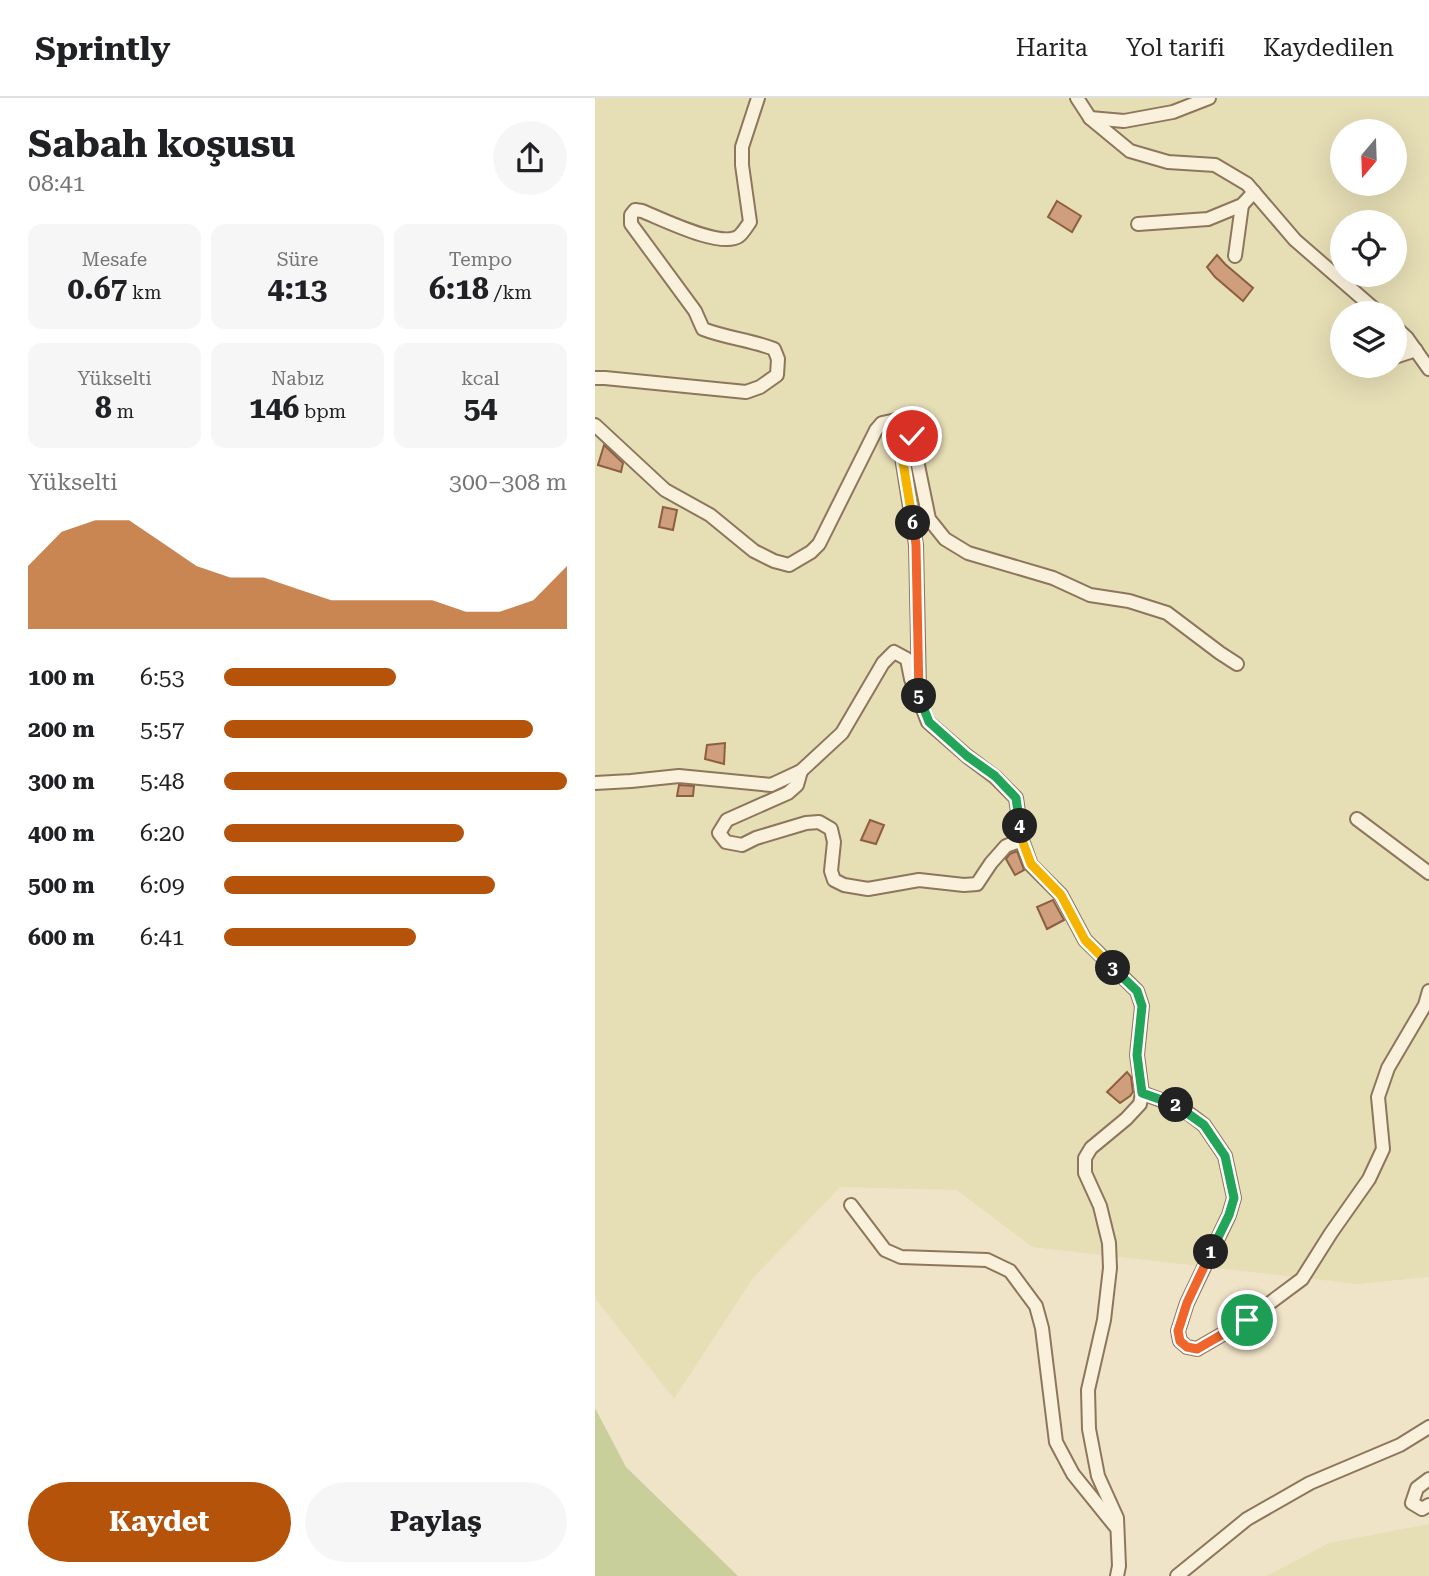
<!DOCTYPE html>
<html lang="tr">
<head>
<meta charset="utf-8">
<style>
	body { margin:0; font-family:"Roboto Serif",serif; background:#f6f6f6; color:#202124; height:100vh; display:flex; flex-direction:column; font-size:26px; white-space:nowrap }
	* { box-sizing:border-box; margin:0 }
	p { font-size:23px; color:#757577 }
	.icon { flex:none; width:38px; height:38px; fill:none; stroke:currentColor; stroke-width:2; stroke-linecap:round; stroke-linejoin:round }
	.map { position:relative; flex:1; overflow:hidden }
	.drawer { display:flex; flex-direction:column; background:#fff; width:595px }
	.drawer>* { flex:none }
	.needle { width:46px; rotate:199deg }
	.controls { position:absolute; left:735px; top:21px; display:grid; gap:14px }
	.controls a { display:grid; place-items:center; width:77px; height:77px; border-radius:50%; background:#fff; box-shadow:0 7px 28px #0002; font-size:35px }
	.pin { position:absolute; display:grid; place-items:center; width:60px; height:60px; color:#fff; margin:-30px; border:4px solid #fff; border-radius:50%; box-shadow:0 2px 7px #0007 }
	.km { position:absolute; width:35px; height:35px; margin:-18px; border-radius:50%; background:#222; color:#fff; font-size:19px; line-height:35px; text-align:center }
	.round { display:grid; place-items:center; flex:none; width:74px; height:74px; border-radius:37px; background:#f6f6f6 }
	.summary { display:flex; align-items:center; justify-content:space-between; height:119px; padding:0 28px }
	h1 { font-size:38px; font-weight:700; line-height:52px }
	.stats { display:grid; grid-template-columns:repeat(3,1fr); gap:10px; height:119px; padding:7px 28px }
	.stats div { display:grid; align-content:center; border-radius:14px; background:#f6f6f6; text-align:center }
	.stats b { font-size:30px; font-weight:700 }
	.stats small { font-size:19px; font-weight:400 }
	.stats p { font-size:19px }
	.chart { height:196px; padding:14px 28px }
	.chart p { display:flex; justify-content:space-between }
	.chart svg { width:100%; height:126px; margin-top:7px; fill:#b45309; opacity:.7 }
	.primary-button { display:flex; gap:14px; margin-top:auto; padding:14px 28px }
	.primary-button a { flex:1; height:80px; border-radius:42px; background:#b45309; color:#fff; font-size:28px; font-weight:700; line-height:80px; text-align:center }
	.primary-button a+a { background:#f6f6f6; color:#202124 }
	ul { padding:0 28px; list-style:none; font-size:23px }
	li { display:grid; grid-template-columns:112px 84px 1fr; align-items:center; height:52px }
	li i { height:18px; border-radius:9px; background:#b45309 }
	header { display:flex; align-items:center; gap:42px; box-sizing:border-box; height:98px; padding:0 35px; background:#fff; border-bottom:2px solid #e0e0e0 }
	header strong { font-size:33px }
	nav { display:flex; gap:38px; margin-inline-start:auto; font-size:24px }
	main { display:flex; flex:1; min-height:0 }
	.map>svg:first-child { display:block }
</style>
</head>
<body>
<header>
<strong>Sprintly</strong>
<nav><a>Harita</a><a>Yol tarifi</a><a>Kaydedilen</a></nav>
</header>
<main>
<section class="drawer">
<div class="summary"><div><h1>Sabah koşusu</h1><p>08:41</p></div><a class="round"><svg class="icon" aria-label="share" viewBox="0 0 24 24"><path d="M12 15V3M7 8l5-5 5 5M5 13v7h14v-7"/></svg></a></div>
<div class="stats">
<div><p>Mesafe</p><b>0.67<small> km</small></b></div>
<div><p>Süre</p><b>4:13</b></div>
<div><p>Tempo</p><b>6:18<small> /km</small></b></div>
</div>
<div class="stats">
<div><p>Yükselti</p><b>8<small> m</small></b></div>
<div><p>Nabız</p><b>146<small> bpm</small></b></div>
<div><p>kcal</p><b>54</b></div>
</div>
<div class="chart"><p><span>Yükselti</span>300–308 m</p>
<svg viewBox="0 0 160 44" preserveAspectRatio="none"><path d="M0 44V22L10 10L20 6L30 6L40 14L50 22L60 26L70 26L80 30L90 34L100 34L110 34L120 34L130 38L140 38L150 34L160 22V44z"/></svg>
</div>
<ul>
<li><b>100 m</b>6:53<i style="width:50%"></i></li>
<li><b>200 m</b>5:57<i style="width:90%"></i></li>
<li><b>300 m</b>5:48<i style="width:100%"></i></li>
<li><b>400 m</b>6:20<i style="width:70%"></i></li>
<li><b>500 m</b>6:09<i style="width:79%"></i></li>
<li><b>600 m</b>6:41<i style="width:56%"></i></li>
</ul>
<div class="primary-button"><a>Kaydet</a><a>Paylaş</a></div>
</section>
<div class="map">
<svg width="834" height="1478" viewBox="0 0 834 1478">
	<rect width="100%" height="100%" fill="#f0e4c8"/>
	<g fill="#e6deb5" fill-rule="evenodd">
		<path d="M 0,0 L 834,0 L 834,1179 L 762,1186 L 437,1149 L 362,1092 L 245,1089 L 158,1180 L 79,1301 L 0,1200 ZM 747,33 L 800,33 L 800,86 L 747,86 ZM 747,124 L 800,124 L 800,177 L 747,177 ZM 747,215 L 800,215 L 800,268 L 747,268 Z"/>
		<path d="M 834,1426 L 834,1478 L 672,1478 L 734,1445 Z"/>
	</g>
	<path fill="#c9cf9b" d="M 0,1310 L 31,1369 L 143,1478 L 0,1478 Z"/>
	<g fill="#cf9f7d" stroke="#8d5f41" stroke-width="2">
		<path d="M 462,103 L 486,118 L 477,134 L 453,119 Z"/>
		<path d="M 622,157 L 630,166 L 658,190 L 648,203 L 620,179 L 612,169 Z"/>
		<path d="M 9,347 L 28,365 L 26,374 L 3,367 Z"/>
		<path d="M 68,409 L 82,412 L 78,432 L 64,429 Z"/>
		<path d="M 130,645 L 129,666 L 110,661 L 112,647 Z"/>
		<path d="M 84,687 L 99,688 L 98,698 L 82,698 Z"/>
		<path d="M 275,722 L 289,727 L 281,746 L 266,742 Z"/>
		<path d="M 422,753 L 429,772 L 420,777 L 411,761 L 415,756 Z"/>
		<path d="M 458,802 L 469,822 L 452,831 L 442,809 Z"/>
		<path d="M 532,974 L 536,979 L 538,994 L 535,998 L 525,1005 L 512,994 Z"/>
	</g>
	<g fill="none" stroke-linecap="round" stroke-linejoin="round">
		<defs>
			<g id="minor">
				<path d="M 482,0 L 495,20 L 535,53 L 573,64 L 620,67 L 652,86 L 700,142 L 784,215"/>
				<path d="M 495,20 L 529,23 L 578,14 L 614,0"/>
				<path d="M 543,126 L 613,121 L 647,107 L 659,94"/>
				<path d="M 640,158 L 647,107"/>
				<path d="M 800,229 L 812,240 L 834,271"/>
				<path d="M 800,259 L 821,252"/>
				<path d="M 769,270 L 777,268"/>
				<path d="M 0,280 L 10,280 L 151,294 L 165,289 L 182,277 L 183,261 L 179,251 C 156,242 131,240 108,231 L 100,213 L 36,126 L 36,117 L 40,112 L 47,113 C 67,121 127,151 144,138 C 148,135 152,128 155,124 L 147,67 L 147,49 L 163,0"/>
				<path d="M 301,322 L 321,447 L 324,589"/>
				<path d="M 0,327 L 70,392 L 115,417 L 159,453 L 179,463 L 194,467 L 216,454 L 224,446 L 281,332 L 287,325 L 301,322 L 312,329 L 317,338 L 334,421 L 350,441 L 373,455 L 458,480 L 495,497 L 534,503 L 572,515 L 625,555 L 642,566"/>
				<path d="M 206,673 L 202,687 L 193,695 L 132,722 L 124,735 L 131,744 L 147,747 L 161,740 L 211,725 L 224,724 L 236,731 L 239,744 L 236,773 L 239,782 L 249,787 L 273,791 L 324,782 L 369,787 L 382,786 L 396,765 L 411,748 L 427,742"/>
				<path d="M 0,685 L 36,683 L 84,678 L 176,687 L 206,673 L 247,635 L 288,565 L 299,554 L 312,561 L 316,581 L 333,624 L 372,658 L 400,679 L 421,700 L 427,742 L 436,767 L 466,797 L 490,842 L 542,893 L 547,908 L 542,957 L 547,995 L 545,1006 L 531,1021 L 496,1050 L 490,1060 L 490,1075 L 505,1108 L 514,1145 L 515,1170 L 509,1222 L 493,1292 L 494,1331 L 503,1378 L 522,1420 L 524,1468 L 522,1478"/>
				<path d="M 762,721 L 834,775"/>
				<path d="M 547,995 L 585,1009 L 609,1027 L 630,1058 L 639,1100 L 634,1117 L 592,1205 L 583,1233 L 585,1243 L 592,1249 L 602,1251 L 652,1222 L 707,1181 L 736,1135 L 774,1081 L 788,1051 L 783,999 L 793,970 L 830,907 L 834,893"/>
				<path d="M 256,1107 L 290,1152 L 306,1159 L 392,1162 L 415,1173 L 441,1208 L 447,1230 L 461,1344 L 478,1376 L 520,1428"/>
				<path d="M 834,1381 L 822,1390 L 817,1405 L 827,1411 L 834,1407"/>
				<path d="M 582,1478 L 652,1421 L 715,1385 L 805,1347 L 834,1329"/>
			</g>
		</defs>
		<use href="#minor" stroke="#8d765c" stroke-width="16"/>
		<use href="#minor" stroke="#faf1dc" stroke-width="12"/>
	</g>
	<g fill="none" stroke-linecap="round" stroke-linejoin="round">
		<defs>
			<path id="split-1" d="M 616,1154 L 592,1205 L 583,1233 L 585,1243 L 592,1249 L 602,1251 L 652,1222"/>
			<path id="split-2" d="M 581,1007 L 609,1027 L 630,1058 L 639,1100 L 634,1117 L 616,1154"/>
			<path id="split-3" d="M 518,870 L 542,893 L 547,908 L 542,957 L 547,995 L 581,1007"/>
			<path id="split-4" d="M 425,728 L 427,742 L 436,766 L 466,797 L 490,842 L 518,870"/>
			<path id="split-5" d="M 324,598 L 334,624 L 372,658 L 400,678 L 421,700 L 425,728"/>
			<path id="split-6" d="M 318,425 L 321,447 L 324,598"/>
			<path id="split-7" d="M 317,338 L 312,329 L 301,322 L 318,425"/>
		</defs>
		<use href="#split-1" stroke="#fff" stroke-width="14"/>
		<use href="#split-2" stroke="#fff" stroke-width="14"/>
		<use href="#split-3" stroke="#fff" stroke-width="14"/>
		<use href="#split-4" stroke="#fff" stroke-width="14"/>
		<use href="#split-5" stroke="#fff" stroke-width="14"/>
		<use href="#split-6" stroke="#fff" stroke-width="14"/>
		<use href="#split-7" stroke="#fff" stroke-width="14"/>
		<use href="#split-1" stroke="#f0652b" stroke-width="9"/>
		<use href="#split-2" stroke="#22a559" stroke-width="9"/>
		<use href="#split-3" stroke="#22a559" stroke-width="9"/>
		<use href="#split-4" stroke="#f5b400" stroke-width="9"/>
		<use href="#split-5" stroke="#22a559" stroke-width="9"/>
		<use href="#split-6" stroke="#f0652b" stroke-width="9"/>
		<use href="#split-7" stroke="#f5b400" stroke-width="9"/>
	</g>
</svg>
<div class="controls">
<a><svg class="needle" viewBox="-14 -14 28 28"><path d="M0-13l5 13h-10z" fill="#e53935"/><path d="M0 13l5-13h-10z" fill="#757577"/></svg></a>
<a><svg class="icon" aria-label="locate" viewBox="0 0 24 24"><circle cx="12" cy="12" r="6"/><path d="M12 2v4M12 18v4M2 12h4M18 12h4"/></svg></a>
<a><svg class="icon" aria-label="layers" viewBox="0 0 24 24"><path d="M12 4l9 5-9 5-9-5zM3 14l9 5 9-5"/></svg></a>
</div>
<div class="pin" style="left:652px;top:1222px;background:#1e9e55"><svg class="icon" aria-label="arrive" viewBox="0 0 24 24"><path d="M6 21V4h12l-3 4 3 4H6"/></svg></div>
<div class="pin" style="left:317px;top:338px;background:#d93025"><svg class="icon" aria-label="check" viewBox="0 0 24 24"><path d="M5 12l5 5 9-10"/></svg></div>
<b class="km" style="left:616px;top:1154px">1</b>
<b class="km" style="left:581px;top:1007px">2</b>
<b class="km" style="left:518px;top:870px">3</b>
<b class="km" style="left:425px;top:728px">4</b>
<b class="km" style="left:324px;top:598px">5</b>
<b class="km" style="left:318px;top:425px">6</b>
</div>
</main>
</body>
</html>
